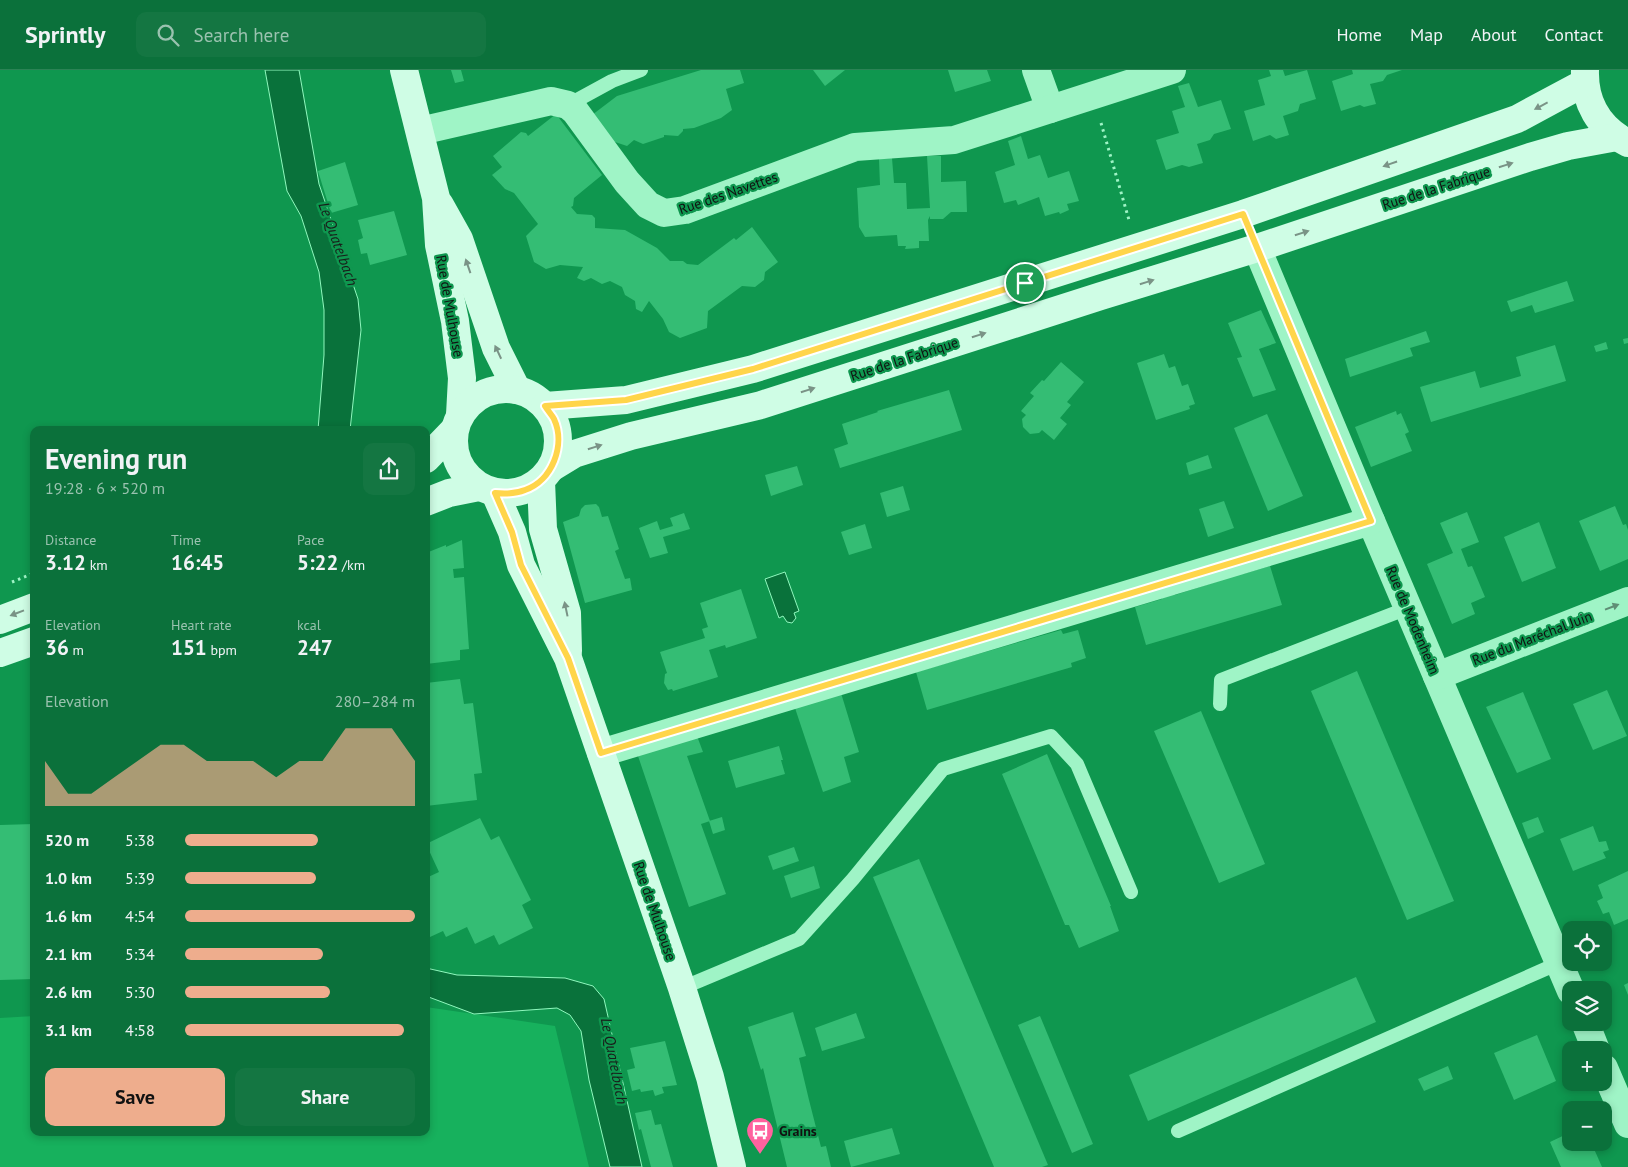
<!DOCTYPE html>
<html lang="en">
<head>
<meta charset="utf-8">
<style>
	body { margin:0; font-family:"PT Sans",sans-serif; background:#147642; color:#f1f3f6; height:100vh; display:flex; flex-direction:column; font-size:19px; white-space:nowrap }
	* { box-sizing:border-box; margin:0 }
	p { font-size:16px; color:#9ac2af }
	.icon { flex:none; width:28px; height:28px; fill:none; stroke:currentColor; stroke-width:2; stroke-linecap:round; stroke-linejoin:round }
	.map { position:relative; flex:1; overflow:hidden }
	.panel { position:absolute; left:30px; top:356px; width:400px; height:710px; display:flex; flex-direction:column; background:#0b713b; border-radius:10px; box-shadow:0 2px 8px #0003 }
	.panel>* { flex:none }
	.tools { position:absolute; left:1562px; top:851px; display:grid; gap:10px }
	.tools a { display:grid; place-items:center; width:50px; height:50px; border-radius:10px; background:#0b713b; box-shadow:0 2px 8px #0003; font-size:25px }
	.pin { position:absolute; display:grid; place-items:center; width:42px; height:42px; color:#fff; margin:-21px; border:2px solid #fff; border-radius:50%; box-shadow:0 1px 5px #0007 }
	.round { display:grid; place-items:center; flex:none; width:52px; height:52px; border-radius:10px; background:#147642 }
	.head { display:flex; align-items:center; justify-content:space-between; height:85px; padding:0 15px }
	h1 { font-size:28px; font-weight:700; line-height:38px }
	.metrics { display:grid; grid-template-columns:repeat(3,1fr); gap:8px; height:85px; padding:5px 15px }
	.metrics div { display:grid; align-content:center }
	.metrics b { font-size:21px; font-weight:700 }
	.metrics small { font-size:14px; font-weight:400 }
	.metrics p { font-size:14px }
	.chart { height:140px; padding:10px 15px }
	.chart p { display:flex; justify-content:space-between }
	.chart svg { width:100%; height:90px; margin-top:5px; fill:#eead8d; opacity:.7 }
	.action { display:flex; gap:10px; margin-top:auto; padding:10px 15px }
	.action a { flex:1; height:58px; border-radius:10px; background:#eead8d; color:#111; font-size:20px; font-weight:700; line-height:58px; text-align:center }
	.action a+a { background:#147642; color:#f1f3f6 }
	ul { padding:0 15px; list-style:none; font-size:16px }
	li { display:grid; grid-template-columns:80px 60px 1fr; align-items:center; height:38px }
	li i { height:12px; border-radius:6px; background:#eead8d }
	header { display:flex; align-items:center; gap:30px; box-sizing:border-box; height:70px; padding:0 25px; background:#0b713b; border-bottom:1px solid #2b8355 }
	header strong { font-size:24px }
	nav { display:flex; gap:28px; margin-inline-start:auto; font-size:18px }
	.search { width:350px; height:45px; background:#147642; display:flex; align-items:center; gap:12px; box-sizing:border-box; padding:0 18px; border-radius:10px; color:#9ac2af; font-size:19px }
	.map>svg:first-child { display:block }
</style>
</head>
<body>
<header>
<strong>Sprintly</strong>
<div class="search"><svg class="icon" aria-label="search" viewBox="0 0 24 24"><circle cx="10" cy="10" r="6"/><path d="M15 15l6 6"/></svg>Search here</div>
<nav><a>Home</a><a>Map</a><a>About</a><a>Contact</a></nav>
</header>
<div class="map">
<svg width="1628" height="1097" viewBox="0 0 1628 1097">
	<rect width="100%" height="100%" fill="#0f974f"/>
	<path fill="#17b15d" d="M 426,937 L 555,956 L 589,1097 L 0,1097 L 0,948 L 34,946 L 34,1062 L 426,1062 Z"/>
	<g fill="#09723b" stroke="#90f8be">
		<path d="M 265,0 L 299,0 L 319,114 L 358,229 L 361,260 L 350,360 L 318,360 L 324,285 L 324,240 L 319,202 L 301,146 L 287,121 Z"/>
		<path d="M 785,502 L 799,541 L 794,543 L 796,548 L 792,553 L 787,552 L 783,546 L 779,548 L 765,509 Z"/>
		<path d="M 426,898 L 457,905 L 565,908 L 593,916 L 604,929 L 642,1097 L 610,1097 L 589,1010 L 581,961 L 570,945 L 557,938 L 474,944 L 426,926 Z"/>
	</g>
	<g fill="#34bd74">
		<path d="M 451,0 L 461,0 L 464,11 L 455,13 Z"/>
		<path d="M 701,0 L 740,0 L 744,13 L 726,19 L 732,40 L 721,48 L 694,58 L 683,59 L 683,61 L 678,66 L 664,65 L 664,67 L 643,74 L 634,70 L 627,76 L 612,71 L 592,45 L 617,26 Z"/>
		<path d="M 813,0 L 845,0 L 825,16 Z"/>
		<path d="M 948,0 L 987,0 L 991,11 L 955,22 Z"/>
		<path d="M 1269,0 L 1283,0 L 1285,6 L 1307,0 L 1316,29 L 1300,34 L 1298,41 L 1283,46 L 1289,65 L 1276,69 L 1270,65 L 1253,71 L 1244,41 L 1265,35 L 1258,10 L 1271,6 Z"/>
		<path d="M 1352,0 L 1402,0 L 1387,5 L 1383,11 L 1370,14 L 1376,34 L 1364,37 L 1360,35 L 1341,41 L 1332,11 L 1353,4 Z"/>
		<path d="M 1189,13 L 1198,37 L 1221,30 L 1231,59 L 1214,64 L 1210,70 L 1197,74 L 1203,93 L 1189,97 L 1182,95 L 1166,100 L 1156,70 L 1179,63 L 1172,41 L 1185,37 L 1178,16 Z"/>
		<path d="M 556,44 L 602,105 L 574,128 L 573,136 L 571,137 L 577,144 L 592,145 L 595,148 L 595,158 L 625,160 L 657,178 L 670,191 L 683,191 L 687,194 L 698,195 L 734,168 L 736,170 L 752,157 L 778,192 L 765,202 L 764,210 L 755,217 L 742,216 L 708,241 L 707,258 L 680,268 L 669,262 L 663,249 L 649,231 L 642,242 L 636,239 L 635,231 L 625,225 L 622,217 L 610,211 L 602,214 L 591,208 L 584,211 L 577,208 L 583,197 L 560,195 L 546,199 L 534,192 L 526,166 L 538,154 L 514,123 L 505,119 L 492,105 L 502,97 L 493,86 L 521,62 L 526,63 L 528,66 Z"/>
		<path d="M 1021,66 L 1028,89 L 1040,85 L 1048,108 L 1069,101 L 1079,131 L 1067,134 L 1069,140 L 1060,144 L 1059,142 L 1045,146 L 1039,127 L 1018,135 L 1016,130 L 1004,133 L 995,102 L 1015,95 L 1008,71 Z"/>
		<path d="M 927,86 L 941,86 L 941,112 L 966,111 L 967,142 L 951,142 L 943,149 L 930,149 L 930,146 L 928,150 L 929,171 L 919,171 L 919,178 L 905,179 L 906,176 L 898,176 L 897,165 L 865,167 L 859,157 L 857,118 L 880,115 L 879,89 L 892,88 L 894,113 L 906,113 L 907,139 L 930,138 Z"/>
		<path d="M 345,92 L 358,135 L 331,143 L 318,101 Z"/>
		<path d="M 394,141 L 407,185 L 370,195 L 367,183 L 361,184 L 358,170 L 363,168 L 358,150 Z"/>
		<path d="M 1567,211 L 1574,231 L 1535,243 L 1532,235 L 1511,242 L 1507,231 Z"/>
		<path d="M 1261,240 L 1276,273 L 1259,279 L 1276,320 L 1253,327 L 1237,288 L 1242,287 L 1228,253 Z"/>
		<path d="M 1426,261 L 1430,272 L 1410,278 L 1413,286 L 1350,307 L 1345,289 Z"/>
		<path d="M 1628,268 L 1628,273 L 1624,274 L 1623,269 Z"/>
		<path d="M 1606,272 L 1608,279 L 1596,282 L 1594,276 Z"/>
		<path d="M 1555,275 L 1566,311 L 1431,352 L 1420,317 L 1475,301 L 1480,318 L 1521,306 L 1516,287 Z"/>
		<path d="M 1164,284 L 1169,298 L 1175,296 L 1182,316 L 1188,314 L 1195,334 L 1189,336 L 1190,339 L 1156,350 L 1137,293 Z"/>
		<path d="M 1061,292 L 1084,312 L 1067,332 L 1071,335 L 1060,348 L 1067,354 L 1054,370 L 1042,360 L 1039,363 L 1030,364 L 1023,357 L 1022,349 L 1026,345 L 1021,341 L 1034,326 L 1030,323 L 1042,310 L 1044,311 Z"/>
		<path d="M 949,320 L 962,360 L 840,398 L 834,379 L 848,374 L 842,354 L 878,342 L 877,341 Z"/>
		<path d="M 1396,341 L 1397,345 L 1401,343 L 1409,362 L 1405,364 L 1412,381 L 1371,397 L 1355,357 Z"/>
		<path d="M 1267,344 L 1303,426 L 1268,441 L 1234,358 Z"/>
		<path d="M 1208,385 L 1212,398 L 1189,405 L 1186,393 Z"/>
		<path d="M 797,396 L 803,415 L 771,426 L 765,405 Z"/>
		<path d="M 903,416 L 910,440 L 887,447 L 880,423 Z"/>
		<path d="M 1224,431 L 1234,458 L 1208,467 L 1199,439 Z"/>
		<path d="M 596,434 L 599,437 L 602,447 L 608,446 L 619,479 L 615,481 L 625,509 L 630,508 L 632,520 L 585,533 L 563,452 L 579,446 L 581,439 L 585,435 Z"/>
		<path d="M 1615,436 L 1623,455 L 1626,454 L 1628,460 L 1628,489 L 1600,501 L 1579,451 Z"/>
		<path d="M 1467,442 L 1479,472 L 1461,479 L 1468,497 L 1472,496 L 1485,527 L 1471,533 L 1475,544 L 1452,554 L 1427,494 L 1453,483 L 1440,453 Z"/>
		<path d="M 684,443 L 690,459 L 663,467 L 668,483 L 650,488 L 639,458 L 657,451 L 660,460 L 673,456 L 670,448 Z"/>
		<path d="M 1539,452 L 1556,498 L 1522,512 L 1504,467 Z"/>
		<path d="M 865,454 L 872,478 L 849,485 L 841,462 Z"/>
		<path d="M 462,470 L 464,498 L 453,499 L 454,508 L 464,507 L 469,579 L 460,580 L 460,590 L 426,594 L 426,483 L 446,475 L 446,477 Z"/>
		<path d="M 1270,496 L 1282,535 L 1146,575 L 1135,537 L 1162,529 L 1162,526 L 1174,522 L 1175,525 L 1231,507 L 1231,505 L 1243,502 L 1243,504 Z"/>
		<path d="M 741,519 L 757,568 L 726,578 L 725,575 L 709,580 L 718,607 L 673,621 L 672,619 L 668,620 L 664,613 L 665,604 L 667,603 L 660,582 L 705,568 L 702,559 L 708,557 L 700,533 Z"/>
		<path d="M 1061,560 L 1063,564 L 1078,560 L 1086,588 L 1071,593 L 1072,597 L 927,640 L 916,602 Z"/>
		<path d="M 1357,601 L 1454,831 L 1407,850 L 1311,621 Z"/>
		<path d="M 460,609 L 464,634 L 473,633 L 482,703 L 474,704 L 477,730 L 426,736 L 426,613 Z"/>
		<path d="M 1607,620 L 1627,666 L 1593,680 L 1573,634 Z"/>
		<path d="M 1523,622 L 1551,689 L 1517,703 L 1486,637 Z"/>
		<path d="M 841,623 L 859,682 L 844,687 L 851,712 L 823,722 L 795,638 Z"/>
		<path d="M 1201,641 L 1265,794 L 1219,813 L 1154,661 Z"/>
		<path d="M 697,666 L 703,682 L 687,686 L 710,751 L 701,754 L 726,824 L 689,837 L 637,683 Z"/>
		<path d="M 779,676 L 783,690 L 781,690 L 785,704 L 736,718 L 728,691 Z"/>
		<path d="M 1047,684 L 1111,836 L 1110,836 L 1119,861 L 1079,878 L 1069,855 L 1065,855 L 1002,704 Z"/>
		<path d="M 722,747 L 725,760 L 713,764 L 709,751 Z"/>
		<path d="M 1538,747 L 1544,762 L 1528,769 L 1522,753 Z"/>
		<path d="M 480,748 L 491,770 L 499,766 L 531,830 L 522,835 L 533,858 L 499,875 L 494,865 L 475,874 L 467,857 L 446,867 L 443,861 L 430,867 L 429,865 L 426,866 L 426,808 L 439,802 L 426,774 Z"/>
		<path d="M 34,754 L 34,909 L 0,910 L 0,755 Z"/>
		<path d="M 1593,756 L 1599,772 L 1606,771 L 1609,780 L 1603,782 L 1606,788 L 1573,801 L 1560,769 Z"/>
		<path d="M 794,777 L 799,791 L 773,800 L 768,786 Z"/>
		<path d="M 919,789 L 1048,1095 L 1042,1097 L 994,1097 L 873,807 Z"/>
		<path d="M 814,796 L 820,818 L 791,828 L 784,806 Z"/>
		<path d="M 1628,801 L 1628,849 L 1614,855 L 1609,842 L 1603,844 L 1597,831 L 1603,828 L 1598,815 Z"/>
		<path d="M 1356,907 L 1376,952 L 1148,1051 L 1129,1005 Z"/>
		<path d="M 1628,913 L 1628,925 L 1624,915 Z"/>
		<path d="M 793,942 L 806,986 L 799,988 L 809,1030 L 821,1077 L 826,1076 L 831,1097 L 787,1097 L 763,998 L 761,1000 L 748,957 Z"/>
		<path d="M 856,943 L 865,968 L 822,981 L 815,958 Z"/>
		<path d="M 1040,946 L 1093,1074 L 1072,1083 L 1018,955 Z"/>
		<path d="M 1537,965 L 1556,1011 L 1514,1030 L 1494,983 Z"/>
		<path d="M 665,971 L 677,1015 L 662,1017 L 664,1023 L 655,1026 L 653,1020 L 641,1022 L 640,1019 L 632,1021 L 627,1000 L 635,998 L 630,978 Z"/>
		<path d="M 1448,996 L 1453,1009 L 1424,1021 L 1418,1009 Z"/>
		<path d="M 651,1040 L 655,1055 L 661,1054 L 673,1097 L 651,1097 L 641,1059 L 639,1060 L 635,1043 Z"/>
		<path d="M 892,1058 L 900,1084 L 851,1097 L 844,1071 Z"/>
		<path d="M 1571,1062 L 1571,1072 L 1591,1072 L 1602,1097 L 1561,1097 L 1550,1072 Z"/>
	</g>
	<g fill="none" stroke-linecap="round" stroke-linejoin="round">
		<g stroke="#9ff4c6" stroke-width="3" stroke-dasharray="2.5 4" stroke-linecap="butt">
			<path d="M 1101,53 L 1129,150"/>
			<path d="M 12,512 L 34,503"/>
		</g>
		<g stroke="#9ff4c6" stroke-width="14">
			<path d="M 568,35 L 612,11 L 641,0"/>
			<path d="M 1220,634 L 1221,610 L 1408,538"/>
			<path d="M 682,918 L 799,869 L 853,809 L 943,699 L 1051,666 L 1077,694 L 1131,822"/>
			<path d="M 1178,1061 L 1559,893"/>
		</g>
		<g stroke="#9ff4c6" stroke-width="28">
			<path d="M 1036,0 L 1050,39"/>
			<path d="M 420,61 L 551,31 L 568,35 L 575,41 L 627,112 L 648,135 L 664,143 L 685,140 L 855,77 L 954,70 L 1172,0"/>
			<path d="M 1257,178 L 1371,451 L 1571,921"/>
			<path d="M 1437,606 L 1628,531"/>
			<path d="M 601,683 L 1371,451"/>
			<path d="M 1585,952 L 1596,980"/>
			<path d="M 1604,998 L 1628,1054"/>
		</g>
		<g stroke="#cffde5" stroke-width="28">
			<path d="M 404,0 L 436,128 L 439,175 L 455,251 L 462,308 L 460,345"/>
			<path d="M 1585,0 C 1584,32 1599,58 1628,73"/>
			<path d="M 440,135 L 459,169 L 496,278 L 517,320"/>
			<circle cx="506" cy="371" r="52"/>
			<path d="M 545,336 L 626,330 L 753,299 L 1243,144 L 1517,49 L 1584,13"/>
			<path d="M 426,389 L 454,360"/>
			<path d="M 551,398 L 574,384 L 631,366 L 761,335 L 1101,226 L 1257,178 L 1530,87 L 1568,76 L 1617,67"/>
			<path d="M 541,411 L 543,459 L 567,543 L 568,581"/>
			<path d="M 495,423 L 512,462 L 521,495 L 568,588 L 682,918 L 710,1007 L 732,1097"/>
			<path d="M 426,432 L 449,423 L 479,417"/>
			<path d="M 0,550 L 34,537"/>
			<path d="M 0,583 L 34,571"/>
		</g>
	</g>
	<defs><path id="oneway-solid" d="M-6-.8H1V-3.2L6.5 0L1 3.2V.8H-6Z" transform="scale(1.25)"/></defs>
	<g fill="#7a9386">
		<use href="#oneway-solid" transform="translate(1541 36) rotate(152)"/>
		<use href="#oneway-solid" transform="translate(1390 94) rotate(161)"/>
		<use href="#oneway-solid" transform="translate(1506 95) rotate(-18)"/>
		<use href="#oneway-solid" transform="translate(1302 163) rotate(-18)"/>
		<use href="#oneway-solid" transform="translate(468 196) rotate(-109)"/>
		<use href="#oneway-solid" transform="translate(1147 212) rotate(-17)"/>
		<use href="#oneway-solid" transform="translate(979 265) rotate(-18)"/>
		<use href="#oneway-solid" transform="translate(498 282) rotate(-115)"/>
		<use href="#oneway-solid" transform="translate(808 320) rotate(-18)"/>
		<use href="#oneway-solid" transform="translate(595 377) rotate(-18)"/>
		<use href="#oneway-solid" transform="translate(566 539) rotate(-102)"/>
		<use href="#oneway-solid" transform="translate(17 543) rotate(159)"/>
	</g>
	<use fill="#5f8e75" href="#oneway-solid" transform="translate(1612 537) rotate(-21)"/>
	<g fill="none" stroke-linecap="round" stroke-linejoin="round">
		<defs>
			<path id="route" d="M 1243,144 L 1371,451 L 601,683 L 568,588 L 521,495 L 512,462 L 495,423 C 505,424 515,424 525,420 C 552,411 566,375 554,349 C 552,345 548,341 545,336 L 626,330 L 753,299 Z"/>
		</defs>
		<use href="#route" stroke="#fff" stroke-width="10"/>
		<use href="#route" stroke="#ffd54a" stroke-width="6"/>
	</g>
	<defs>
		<symbol id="bus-pin" viewBox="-11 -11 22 30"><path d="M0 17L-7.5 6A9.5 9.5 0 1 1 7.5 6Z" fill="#ff629e" stroke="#0f974f"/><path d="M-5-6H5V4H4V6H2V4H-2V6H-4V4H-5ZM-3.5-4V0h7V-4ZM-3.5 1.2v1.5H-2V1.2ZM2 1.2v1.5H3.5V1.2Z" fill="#fff"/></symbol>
	</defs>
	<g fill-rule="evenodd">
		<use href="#bus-pin" x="744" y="1045" width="32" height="43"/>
	</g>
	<g text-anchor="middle" stroke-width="4.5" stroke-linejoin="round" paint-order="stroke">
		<g font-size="14" fill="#111" stroke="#0f974f">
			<text transform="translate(1436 118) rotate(-18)" y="5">Rue de la Fabrique</text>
			<text transform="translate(728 123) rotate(-19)" y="5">Rue des Navettes</text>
			<text transform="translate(450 236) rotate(80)" y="5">Rue de Mulhouse</text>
			<text transform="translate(904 289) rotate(-18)" y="5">Rue de la Fabrique</text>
			<text transform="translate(1413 550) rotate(67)" y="5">Rue de Modenheim</text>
			<text transform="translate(1532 568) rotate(-21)" y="5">Rue du Maréchal Juin</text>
			<text transform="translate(655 841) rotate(71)" y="5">Rue de Mulhouse</text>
		</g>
		<g font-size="14" font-weight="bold" fill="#111" stroke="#0f974f" text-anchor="start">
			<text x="779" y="1066">Grains</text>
		</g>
		<g font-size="15" font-style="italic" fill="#191d1a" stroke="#0f974f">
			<text transform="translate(338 174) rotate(70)" y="5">Le Quatelbach</text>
			<text transform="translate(614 991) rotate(79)" y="5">Le Quatelbach</text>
		</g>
	</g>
</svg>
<div class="tools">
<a><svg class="icon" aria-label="locate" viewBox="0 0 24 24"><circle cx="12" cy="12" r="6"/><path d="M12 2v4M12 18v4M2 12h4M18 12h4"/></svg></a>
<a><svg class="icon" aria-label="layers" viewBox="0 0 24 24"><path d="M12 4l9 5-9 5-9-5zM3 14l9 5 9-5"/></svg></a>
<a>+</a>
<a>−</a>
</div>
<div class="pin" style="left:1025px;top:213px;background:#1e9e55"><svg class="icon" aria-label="arrive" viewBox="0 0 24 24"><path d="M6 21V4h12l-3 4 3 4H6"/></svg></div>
<section class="panel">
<div class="head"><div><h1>Evening run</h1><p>19:28 · 6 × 520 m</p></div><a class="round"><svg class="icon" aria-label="share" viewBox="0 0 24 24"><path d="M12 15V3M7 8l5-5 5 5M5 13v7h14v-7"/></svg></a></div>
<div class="metrics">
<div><p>Distance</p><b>3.12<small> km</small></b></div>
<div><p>Time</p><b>16:45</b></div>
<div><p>Pace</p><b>5:22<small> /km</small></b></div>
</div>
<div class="metrics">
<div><p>Elevation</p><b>36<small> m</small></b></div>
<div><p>Heart rate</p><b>151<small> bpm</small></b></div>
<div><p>kcal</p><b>247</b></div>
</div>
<div class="chart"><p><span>Elevation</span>280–284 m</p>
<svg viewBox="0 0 160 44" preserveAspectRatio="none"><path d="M0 44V22L10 38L20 38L30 30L40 22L50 14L60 14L70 22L80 22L90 22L100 30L110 22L120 22L130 6L140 6L150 6L160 22V44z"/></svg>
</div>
<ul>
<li><b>520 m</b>5:38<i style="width:58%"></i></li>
<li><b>1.0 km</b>5:39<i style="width:57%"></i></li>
<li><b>1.6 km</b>4:54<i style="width:100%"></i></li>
<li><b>2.1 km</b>5:34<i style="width:60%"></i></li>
<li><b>2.6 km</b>5:30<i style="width:63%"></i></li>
<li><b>3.1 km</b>4:58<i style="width:95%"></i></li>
</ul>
<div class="action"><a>Save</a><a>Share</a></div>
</section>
</div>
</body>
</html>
